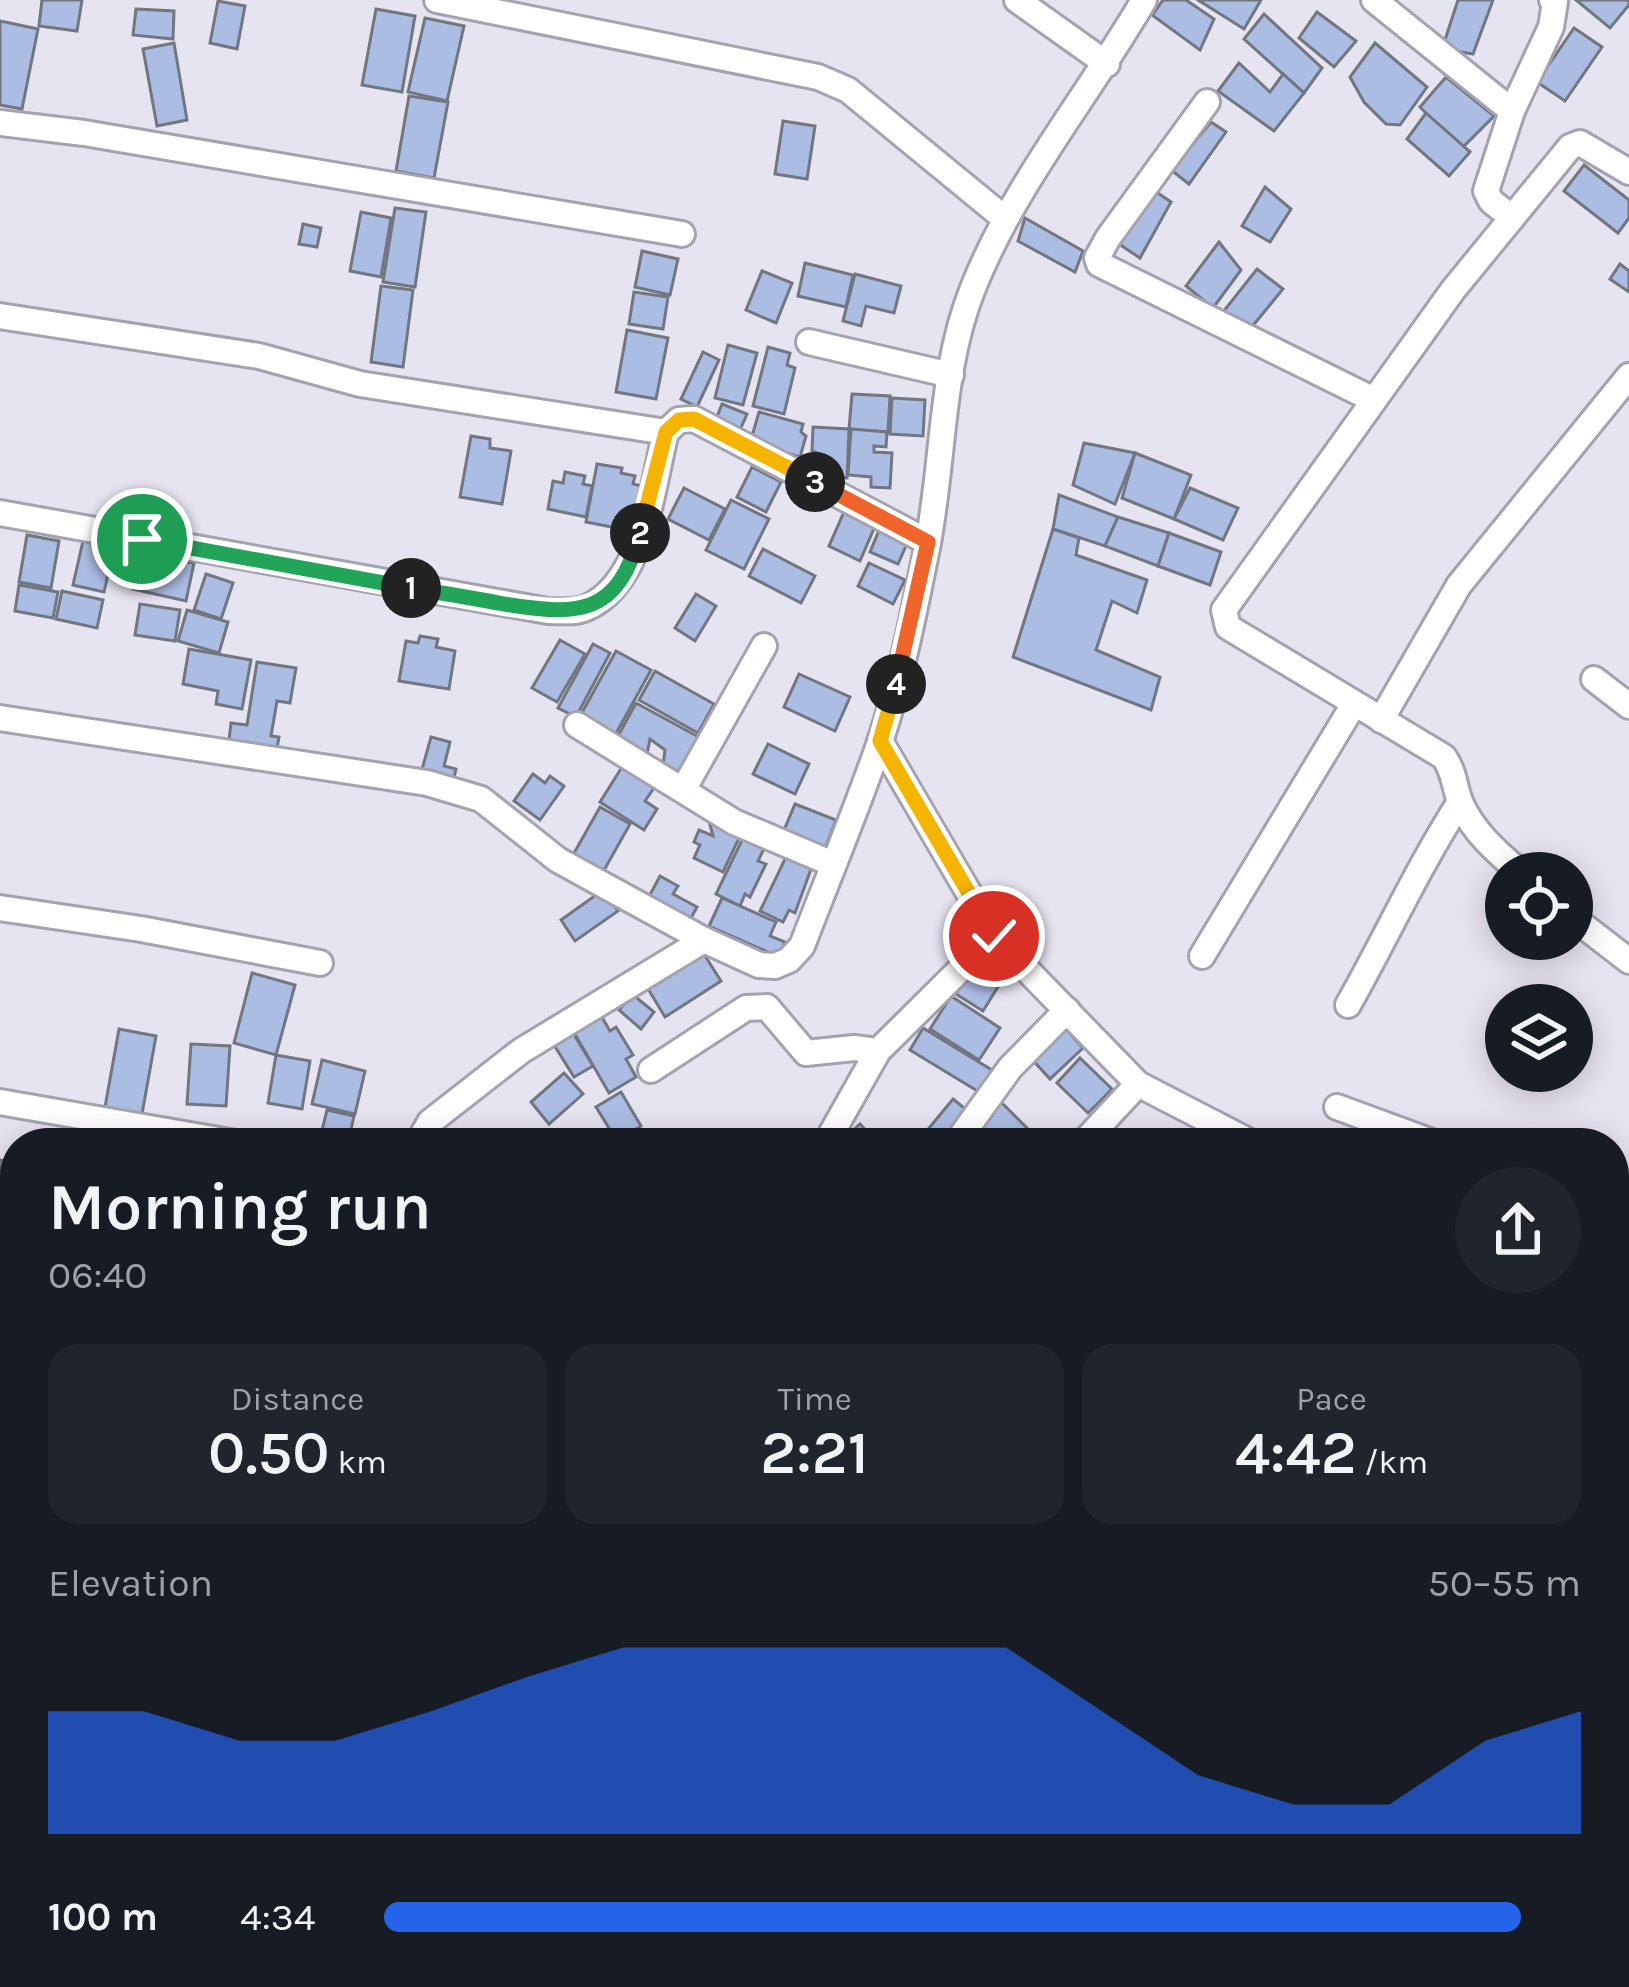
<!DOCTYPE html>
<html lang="en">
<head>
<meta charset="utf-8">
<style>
	body { margin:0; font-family:Karla,sans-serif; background:#20242c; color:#f1f3f6; height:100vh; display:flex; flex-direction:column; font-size:45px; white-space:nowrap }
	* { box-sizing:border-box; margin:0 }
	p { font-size:39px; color:#9ea1a6 }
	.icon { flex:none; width:66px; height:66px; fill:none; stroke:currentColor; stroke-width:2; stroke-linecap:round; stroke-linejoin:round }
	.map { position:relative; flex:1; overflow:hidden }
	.sheet { position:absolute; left:0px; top:1128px; width:1629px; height:861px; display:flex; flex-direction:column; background:#171b24; border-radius:48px 48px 0 0; box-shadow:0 6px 30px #0003 }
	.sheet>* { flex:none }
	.tools { position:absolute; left:1485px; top:852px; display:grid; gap:24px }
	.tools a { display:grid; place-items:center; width:108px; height:108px; border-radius:50%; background:#171b24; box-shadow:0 6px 30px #0003; font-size:60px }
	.pin { position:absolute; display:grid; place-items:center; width:102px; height:102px; color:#fff; margin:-51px; border:6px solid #fff; border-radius:50%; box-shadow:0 3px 12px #0007 }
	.km { position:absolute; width:60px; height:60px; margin:-30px; border-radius:50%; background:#222; color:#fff; font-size:33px; line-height:60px; text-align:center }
	.round { display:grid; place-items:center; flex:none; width:126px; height:126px; border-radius:63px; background:#20242c }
	.headline { display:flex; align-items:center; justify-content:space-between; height:204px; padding:0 48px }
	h1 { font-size:66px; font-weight:600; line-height:90px }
	.stats { display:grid; grid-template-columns:repeat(3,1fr); gap:18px; height:204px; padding:12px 48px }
	.stats div { display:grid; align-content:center; border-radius:30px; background:#20242c; text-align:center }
	.stats b { font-size:60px; font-weight:600 }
	.stats small { font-size:33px; font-weight:400 }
	.stats p { font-size:33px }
	.chart { height:336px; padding:24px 48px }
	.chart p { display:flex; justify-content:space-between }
	.chart svg { width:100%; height:216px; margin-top:12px; fill:#2563eb; opacity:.7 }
	ul { padding:0 48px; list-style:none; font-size:39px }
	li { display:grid; grid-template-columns:192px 144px 1fr; align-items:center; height:90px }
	li i { height:30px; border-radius:15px; background:#2563eb }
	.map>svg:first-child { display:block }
</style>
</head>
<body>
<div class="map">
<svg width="1629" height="1987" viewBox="0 0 1629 1987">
	<rect width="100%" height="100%" fill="#e7e4f1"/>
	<g fill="#acbde4" stroke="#717681" stroke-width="3">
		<path d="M 42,0 L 82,0 L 77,31 L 39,26 Z"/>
		<path d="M 1163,0 L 1186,0 L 1214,19 L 1200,50 L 1152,15 Z"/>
		<path d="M 1198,0 L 1261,0 L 1244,29 Z"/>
		<path d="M 1458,0 L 1493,0 L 1473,54 L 1442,49 Z"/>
		<path d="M 1576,0 L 1629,0 L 1629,5 L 1610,28 Z"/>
		<path d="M 218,1 L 245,6 L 237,49 L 210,43 Z"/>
		<path d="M 136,9 L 174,11 L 173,39 L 133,35 Z"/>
		<path d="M 376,9 L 415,16 L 402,92 L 362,85 Z"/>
		<path d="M 1317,12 L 1356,41 L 1334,67 L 1299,38 Z"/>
		<path d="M 1264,14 L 1322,68 L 1304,93 L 1244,39 Z"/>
		<path d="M 425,18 L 464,26 L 447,101 L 408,92 Z"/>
		<path d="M 0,21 L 38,29 L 22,109 L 0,105 Z"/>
		<path d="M 1574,28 L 1602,47 L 1565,101 L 1537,82 Z"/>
		<path d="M 174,43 L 187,120 L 157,126 L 143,49 Z"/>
		<path d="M 1375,43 L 1427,87 L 1400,125 L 1386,124 L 1364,102 L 1350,77 Z"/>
		<path d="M 1239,63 L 1270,92 L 1283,74 L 1304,93 L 1274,131 L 1218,91 Z"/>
		<path d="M 1446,77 L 1494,116 L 1461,149 L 1420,107 Z"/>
		<path d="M 409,96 L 448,102 L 434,178 L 396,171 Z"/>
		<path d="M 1426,113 L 1470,152 L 1449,176 L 1407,139 Z"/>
		<path d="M 783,121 L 815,126 L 807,179 L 775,174 Z"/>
		<path d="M 1211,122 L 1226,132 L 1189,184 L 1171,170 Z"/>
		<path d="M 1584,165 L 1629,200 L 1629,218 L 1618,233 L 1564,191 Z"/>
		<path d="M 1265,187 L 1291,209 L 1270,242 L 1242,226 Z"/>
		<path d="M 1152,189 L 1171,202 L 1140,258 L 1116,242 Z"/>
		<path d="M 395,208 L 426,212 L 415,287 L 383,282 Z"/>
		<path d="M 361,212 L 391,218 L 381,277 L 350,271 Z"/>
		<path d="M 1025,218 L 1083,251 L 1075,272 L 1018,241 Z"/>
		<path d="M 303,224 L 321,228 L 317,247 L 299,244 Z"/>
		<path d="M 1219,242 L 1241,270 L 1213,308 L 1186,286 Z"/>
		<path d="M 642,251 L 678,259 L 670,295 L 635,287 Z"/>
		<path d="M 805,263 L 853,275 L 846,307 L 798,296 Z"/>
		<path d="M 1620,264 L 1629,271 L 1629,292 L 1610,279 Z"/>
		<path d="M 1257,269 L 1283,289 L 1251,328 L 1223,312 Z"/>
		<path d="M 762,271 L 792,283 L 776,323 L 746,310 Z"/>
		<path d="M 855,274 L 901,286 L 894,313 L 866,306 L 861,326 L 843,321 Z"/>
		<path d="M 381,286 L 413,290 L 403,367 L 371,362 Z"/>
		<path d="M 634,292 L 668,297 L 663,329 L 629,324 Z"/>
		<path d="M 627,330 L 668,338 L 656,399 L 616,392 Z"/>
		<path d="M 728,345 L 757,353 L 743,405 L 715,398 Z"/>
		<path d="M 768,347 L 790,353 L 787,365 L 795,368 L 784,414 L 753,406 Z"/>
		<path d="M 703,352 L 719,360 L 697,407 L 681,399 Z"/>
		<path d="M 852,394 L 890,396 L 888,432 L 849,429 Z"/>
		<path d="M 892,398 L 925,400 L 923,436 L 890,434 Z"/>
		<path d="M 722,404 L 747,414 L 739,432 L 715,422 Z"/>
		<path d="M 759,412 L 803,424 L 801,432 L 806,436 L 800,457 L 750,443 Z"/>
		<path d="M 813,427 L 849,429 L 847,478 L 823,477 L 824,455 L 812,451 Z"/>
		<path d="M 851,429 L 887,432 L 886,447 L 874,446 L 874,452 L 892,453 L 890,488 L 871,487 L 871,477 L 848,475 Z"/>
		<path d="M 471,436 L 490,439 L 490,448 L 511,451 L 502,504 L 460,497 Z"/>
		<path d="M 1084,443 L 1135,453 L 1115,504 L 1073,485 Z"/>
		<path d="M 1135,453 L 1191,475 L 1174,519 L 1122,498 Z"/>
		<path d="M 597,464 L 622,468 L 621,473 L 635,476 L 633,484 L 646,487 L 637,532 L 586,522 Z"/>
		<path d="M 752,467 L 781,482 L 766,512 L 737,497 Z"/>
		<path d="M 565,472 L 585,476 L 583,484 L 592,486 L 586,517 L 548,509 L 553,481 L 563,483 Z"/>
		<path d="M 684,488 L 725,509 L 709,540 L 668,519 Z"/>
		<path d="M 1190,488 L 1238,508 L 1223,540 L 1174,519 Z"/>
		<path d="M 1059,495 L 1118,517 L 1105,546 L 1053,529 Z"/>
		<path d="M 731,500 L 769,519 L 744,569 L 706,550 Z"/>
		<path d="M 844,512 L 875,526 L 860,561 L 829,546 Z"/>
		<path d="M 1118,517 L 1169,533 L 1158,566 L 1105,546 Z"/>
		<path d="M 880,528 L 908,541 L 898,564 L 870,552 Z"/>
		<path d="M 1053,529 L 1079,538 L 1076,555 L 1147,580 L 1137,613 L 1112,601 L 1096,650 L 1160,677 L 1151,710 L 1013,657 Z"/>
		<path d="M 1169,533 L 1221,552 L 1210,585 L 1158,566 Z"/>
		<path d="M 27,535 L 59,541 L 51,588 L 19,582 Z"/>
		<path d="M 83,541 L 114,548 L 104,592 L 73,585 Z"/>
		<path d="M 763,549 L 815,576 L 801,603 L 749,576 Z"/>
		<path d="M 141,552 L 194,563 L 186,601 L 133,589 Z"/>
		<path d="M 869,563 L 905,580 L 893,604 L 858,586 Z"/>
		<path d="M 206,574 L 233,583 L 221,619 L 194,610 Z"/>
		<path d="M 19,585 L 58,592 L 53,618 L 15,611 Z"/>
		<path d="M 62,591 L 103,600 L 97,628 L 56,619 Z"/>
		<path d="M 696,594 L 716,606 L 695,641 L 675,628 Z"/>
		<path d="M 140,604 L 180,610 L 175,641 L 135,635 Z"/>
		<path d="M 187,610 L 228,622 L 219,653 L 178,641 Z"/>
		<path d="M 420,636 L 438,639 L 436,647 L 455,651 L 449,689 L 399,681 L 406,641 L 418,643 Z"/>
		<path d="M 560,640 L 585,654 L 557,702 L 532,688 Z"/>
		<path d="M 593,644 L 610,653 L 576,717 L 558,708 Z"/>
		<path d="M 189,649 L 251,660 L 242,709 L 216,704 L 218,691 L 183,684 Z"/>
		<path d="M 616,651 L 651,670 L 614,737 L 579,718 Z"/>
		<path d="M 257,662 L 296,668 L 290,703 L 277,701 L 271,736 L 279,737 L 277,748 L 229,740 L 231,723 L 247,725 Z"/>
		<path d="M 655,671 L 714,704 L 698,733 L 639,700 Z"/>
		<path d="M 799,674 L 850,697 L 835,731 L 784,707 Z"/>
		<path d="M 636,703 L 708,742 L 687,779 L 663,766 L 665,750 L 650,739 L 647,754 L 617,738 Z"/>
		<path d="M 431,737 L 450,742 L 444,766 L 456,769 L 453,782 L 421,773 Z"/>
		<path d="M 768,744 L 809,764 L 795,794 L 753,774 Z"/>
		<path d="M 622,767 L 654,788 L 645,801 L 657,809 L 644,830 L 600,802 Z"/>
		<path d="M 533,774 L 545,783 L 550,776 L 564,786 L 540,820 L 514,801 Z"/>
		<path d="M 795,804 L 836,820 L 824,851 L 782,835 Z"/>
		<path d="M 600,807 L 630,824 L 603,872 L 573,855 Z"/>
		<path d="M 709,821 L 740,836 L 723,872 L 694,858 L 700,845 L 694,842 L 699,830 L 713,836 Z"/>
		<path d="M 743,838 L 764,849 L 758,861 L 766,864 L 750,897 L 745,894 L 740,906 L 716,894 Z"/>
		<path d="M 786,857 L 811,869 L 795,913 L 789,910 L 783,922 L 760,911 Z"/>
		<path d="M 660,876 L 678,886 L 673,894 L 697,907 L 686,927 L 645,904 Z"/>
		<path d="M 603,890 L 618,911 L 575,941 L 561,920 Z"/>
		<path d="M 722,898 L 776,922 L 770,936 L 785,942 L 779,957 L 709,926 Z"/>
		<path d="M 702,951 L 721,981 L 665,1017 L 647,987 Z"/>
		<path d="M 974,965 L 1001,982 L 983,1011 L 956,994 Z"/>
		<path d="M 252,973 L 295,985 L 276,1055 L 234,1043 Z"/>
		<path d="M 632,994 L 654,1012 L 641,1029 L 619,1010 Z"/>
		<path d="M 951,996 L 1000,1028 L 979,1060 L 930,1029 Z"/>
		<path d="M 599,1012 L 610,1031 L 616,1027 L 633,1055 L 626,1059 L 636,1077 L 609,1093 L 572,1029 Z"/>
		<path d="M 1063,1026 L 1083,1048 L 1050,1079 L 1030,1057 Z"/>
		<path d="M 923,1028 L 992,1070 L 979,1092 L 910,1050 Z"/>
		<path d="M 119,1029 L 156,1036 L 142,1114 L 105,1107 Z"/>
		<path d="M 573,1033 L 593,1066 L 574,1077 L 554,1045 Z"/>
		<path d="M 191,1044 L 230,1046 L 226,1106 L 187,1104 Z"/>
		<path d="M 276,1055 L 310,1061 L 302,1109 L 268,1103 Z"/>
		<path d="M 1080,1058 L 1112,1089 L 1088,1113 L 1057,1083 Z"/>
		<path d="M 322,1060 L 365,1071 L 355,1114 L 312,1104 Z"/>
		<path d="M 564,1073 L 583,1094 L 549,1124 L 531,1102 Z"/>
		<path d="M 621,1092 L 641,1126 L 617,1141 L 596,1107 Z"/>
		<path d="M 953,1099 L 969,1112 L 944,1142 L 929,1128 Z"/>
		<path d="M 998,1099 L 1042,1143 L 999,1143 L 977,1121 Z"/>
		<path d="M 327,1110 L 354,1116 L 348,1143 L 319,1143 Z"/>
		<path d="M 860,1124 L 878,1143 L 840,1143 L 840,1142 Z"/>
		<path d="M 0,1160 L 10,1162 L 4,1201 L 0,1200 Z"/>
		<path d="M 1627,1593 L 1629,1636 L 1614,1644 L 1614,1600 Z"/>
		<path d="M 1616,1693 L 1629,1711 L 1629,1734 L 1614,1744 Z"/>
		<path d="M 1614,1852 L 1629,1861 L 1629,1879 L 1615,1902 Z"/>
	</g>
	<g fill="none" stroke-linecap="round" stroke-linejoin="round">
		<defs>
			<g id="minor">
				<path d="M 437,0 L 818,77 L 848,90 L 1004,218"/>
				<path d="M 1017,0 L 1107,64"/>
				<path d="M 1374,0 L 1512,111"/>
				<path d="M 1207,102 L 1108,238 L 1097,258 L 1099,264 L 1372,399"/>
				<path d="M 0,123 L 84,133 L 682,234"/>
				<path d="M 1512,218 L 1491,201 L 1486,191 L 1512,111 L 1551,27 L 1555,2 L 1552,0"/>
				<path d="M 0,316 L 259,356 L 360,384 L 666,432"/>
				<path d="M 809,342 L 951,375"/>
				<path d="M 0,513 L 548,611 C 560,611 575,613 586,608 C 644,583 652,487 666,432 L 679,420 L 694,419 L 928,542"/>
				<path d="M 1594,679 L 1629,706"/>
				<path d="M 0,718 L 427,783 L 481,799 L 558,860 L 704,940 L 759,965 L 775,966 L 789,960 L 802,946 C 828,878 856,811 880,742 C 901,679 914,613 927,548 C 944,463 940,370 973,288 C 1014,185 1088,96 1144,0"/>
				<path d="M 1381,720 L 1459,585 L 1629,376"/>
				<path d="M 577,725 L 734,822 L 833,864"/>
				<path d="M 880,741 L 994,936 L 1138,1084 L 1252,1143"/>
				<path d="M 683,790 L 764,646"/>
				<path d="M 1521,873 C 1498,853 1474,833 1461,804 C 1454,787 1455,773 1444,757 L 1228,627 L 1224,610 L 1453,290 L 1570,147 L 1580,143 L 1629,172"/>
				<path d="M 0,908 L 141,929 L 320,963"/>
				<path d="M 1572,917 L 1629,961"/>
				<path d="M 1202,956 L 1354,704"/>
				<path d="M 1348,1005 C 1386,938 1418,867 1460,802"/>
				<path d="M 651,1070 L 746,1008 L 767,1007 L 806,1053 L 854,1048 L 878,1051"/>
				<path d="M 0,1102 L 236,1143"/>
				<path d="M 1337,1107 L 1435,1143"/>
				<path d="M 959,1139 L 1010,1068 L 1067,1010"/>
				<path d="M 418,1143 L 430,1122 L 521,1051 L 704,940"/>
				<path d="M 826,1143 L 878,1051 L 994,936"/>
				<path d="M 1083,1143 L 1138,1084"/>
				<path d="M 1614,1203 L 1629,1207"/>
				<path d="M 0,1302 L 15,1304"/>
				<path d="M 1620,1341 L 1629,1323"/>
				<path d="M 0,1491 L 15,1493"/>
				<path d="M 1618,1541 L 1629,1524"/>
				<path d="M 0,1636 L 15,1626"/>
				<path d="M 1614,1772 L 1629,1779"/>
				<path d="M 1614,1922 L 1629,1911"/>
				<path d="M 1614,1936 L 1629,1956"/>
				<path d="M 3,1943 L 15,1922"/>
				<path d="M 44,1974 L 61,1987"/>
				<path d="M 987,1974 L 1000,1987"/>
				<path d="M 1230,1974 L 1246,1987"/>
				<path d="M 1478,1974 L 1493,1987"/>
				<path d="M 474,1987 L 495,1974"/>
				<path d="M 1502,1987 L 1525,1974"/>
			</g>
		</defs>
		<use href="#minor" stroke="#a5a2af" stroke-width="30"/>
		<use href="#minor" stroke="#fff" stroke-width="24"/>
	</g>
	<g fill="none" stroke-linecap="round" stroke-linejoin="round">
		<defs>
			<path id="split-1" d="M 142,539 L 411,588"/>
			<path id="split-2" d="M 411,588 C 442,593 473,598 504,604 C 579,616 618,616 640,533"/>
			<path id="split-3" d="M 640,533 L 666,432 L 679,420 L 694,419 L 815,482"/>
			<path id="split-4" d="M 815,482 L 928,542 L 896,684"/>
			<path id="split-5" d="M 896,684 L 880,741 L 994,936"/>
		</defs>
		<use href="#split-1" stroke="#fff" stroke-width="24"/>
		<use href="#split-2" stroke="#fff" stroke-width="24"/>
		<use href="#split-3" stroke="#fff" stroke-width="24"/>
		<use href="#split-4" stroke="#fff" stroke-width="24"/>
		<use href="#split-5" stroke="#fff" stroke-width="24"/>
		<use href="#split-1" stroke="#22a559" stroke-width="15"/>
		<use href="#split-2" stroke="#22a559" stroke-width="15"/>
		<use href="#split-3" stroke="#f5b400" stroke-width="15"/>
		<use href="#split-4" stroke="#f0652b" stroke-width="15"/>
		<use href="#split-5" stroke="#f5b400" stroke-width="15"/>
	</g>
</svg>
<div class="tools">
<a><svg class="icon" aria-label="locate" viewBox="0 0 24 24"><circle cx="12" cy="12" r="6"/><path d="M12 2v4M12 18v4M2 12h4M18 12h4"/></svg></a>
<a><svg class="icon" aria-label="layers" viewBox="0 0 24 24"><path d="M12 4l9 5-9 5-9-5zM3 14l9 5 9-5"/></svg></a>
</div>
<div class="pin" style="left:142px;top:539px;background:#1e9e55"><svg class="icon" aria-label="arrive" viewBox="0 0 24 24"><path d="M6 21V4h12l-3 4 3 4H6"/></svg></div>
<div class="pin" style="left:994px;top:936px;background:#d93025"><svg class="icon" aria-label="check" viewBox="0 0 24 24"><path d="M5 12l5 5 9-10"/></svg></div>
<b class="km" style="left:411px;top:588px">1</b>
<b class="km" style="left:640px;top:533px">2</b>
<b class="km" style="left:815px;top:482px">3</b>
<b class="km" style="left:896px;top:684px">4</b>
<section class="sheet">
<div class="headline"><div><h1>Morning run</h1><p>06:40</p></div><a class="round"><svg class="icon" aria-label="share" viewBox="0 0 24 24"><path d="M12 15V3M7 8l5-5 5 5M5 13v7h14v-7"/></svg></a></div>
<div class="stats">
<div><p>Distance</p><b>0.50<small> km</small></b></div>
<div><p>Time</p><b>2:21</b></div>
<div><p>Pace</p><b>4:42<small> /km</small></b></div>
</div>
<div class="chart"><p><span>Elevation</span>50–55 m</p>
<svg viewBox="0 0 160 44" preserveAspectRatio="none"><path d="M0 44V19L10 19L20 25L30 25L40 19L50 12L60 6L70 6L80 6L90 6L100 6L110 19L120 32L130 38L140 38L150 25L160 19V44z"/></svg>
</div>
<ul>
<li><b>100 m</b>4:34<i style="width:95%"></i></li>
</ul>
</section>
</div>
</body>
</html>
